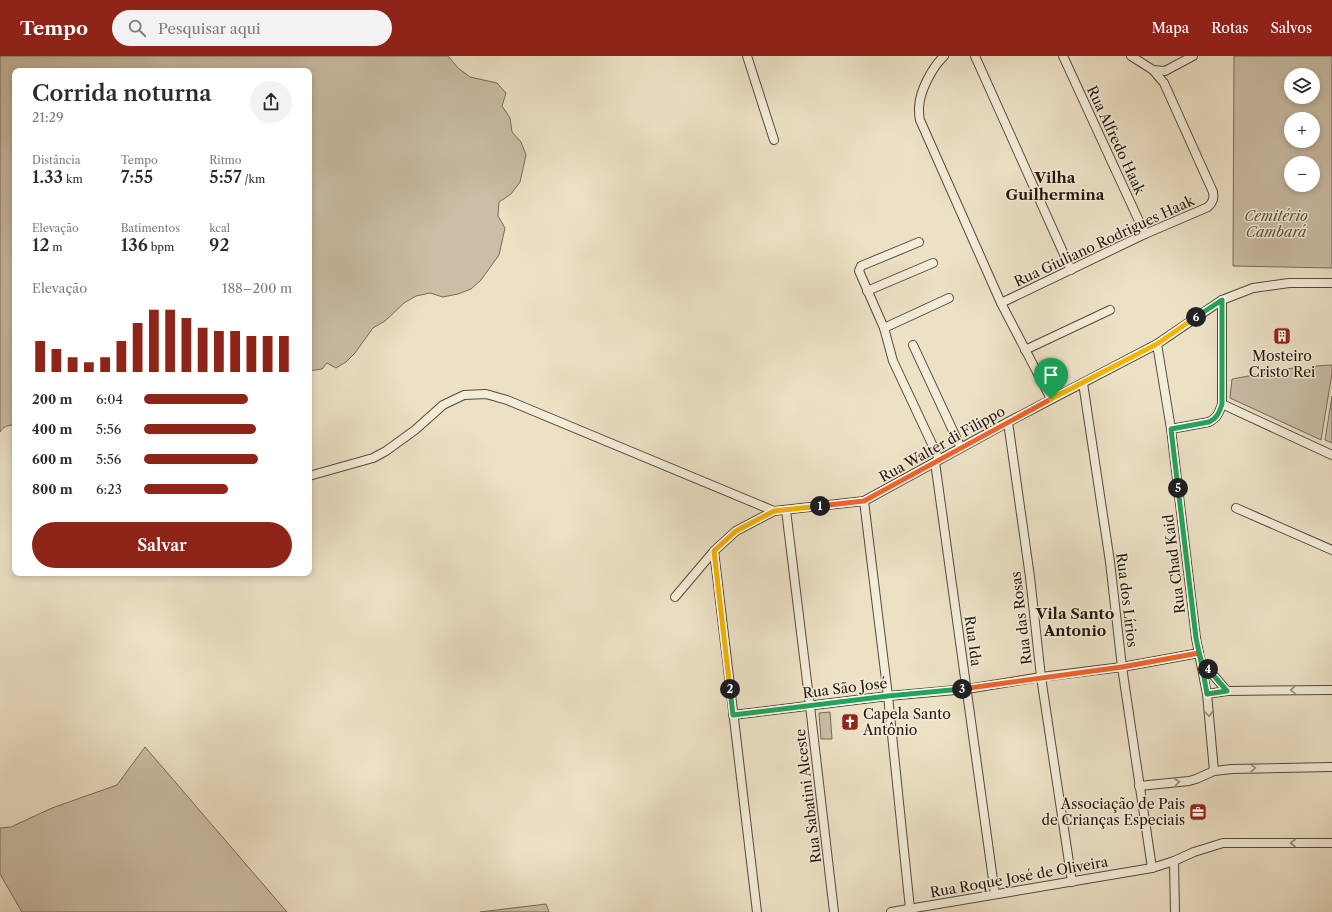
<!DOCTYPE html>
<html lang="pt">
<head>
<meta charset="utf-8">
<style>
	body { margin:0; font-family:"Libre Caslon Text",serif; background:#f2f2f3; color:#2b2b33; height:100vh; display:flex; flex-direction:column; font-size:15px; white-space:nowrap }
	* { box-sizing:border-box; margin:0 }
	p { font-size:13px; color:#7c7c81 }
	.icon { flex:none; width:22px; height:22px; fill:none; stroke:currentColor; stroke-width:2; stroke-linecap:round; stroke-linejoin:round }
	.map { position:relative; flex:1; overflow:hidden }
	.side { position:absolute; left:12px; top:12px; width:300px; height:508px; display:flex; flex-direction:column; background:#fff; border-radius:8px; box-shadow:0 2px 6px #0003 }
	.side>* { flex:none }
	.buttons { position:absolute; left:1284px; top:12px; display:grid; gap:8px }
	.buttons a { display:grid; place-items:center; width:36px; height:36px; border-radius:50%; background:#fff; box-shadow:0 2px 6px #0003; font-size:20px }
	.pin { position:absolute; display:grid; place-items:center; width:34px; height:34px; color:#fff; margin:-41px -17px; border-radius:50% 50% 50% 0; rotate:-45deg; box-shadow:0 0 4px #0007 }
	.pin .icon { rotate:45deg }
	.km { position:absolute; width:20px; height:20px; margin:-10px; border-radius:50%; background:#222; color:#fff; font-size:11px; line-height:20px; text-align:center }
	.round { display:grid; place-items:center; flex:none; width:42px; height:42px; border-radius:21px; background:#f2f2f3 }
	.headline { display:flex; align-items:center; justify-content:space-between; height:68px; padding:0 20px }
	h1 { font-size:22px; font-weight:600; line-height:30px }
	.metrics { display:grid; grid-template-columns:repeat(3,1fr); gap:6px; height:68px; padding:4px 20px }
	.metrics div { display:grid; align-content:center }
	.metrics b { font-size:17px; font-weight:600 }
	.metrics small { font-size:11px; font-weight:400 }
	.metrics p { font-size:11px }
	.chart { height:112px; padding:8px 20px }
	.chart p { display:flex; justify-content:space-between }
	.chart svg { width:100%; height:72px; margin-top:4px; stroke:#8f2418; stroke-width:6 }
	.primary-button { display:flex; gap:8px; margin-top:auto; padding:8px 20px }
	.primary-button a { flex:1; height:46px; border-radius:24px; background:#8f2418; color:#fff; font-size:16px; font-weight:600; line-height:46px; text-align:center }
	ul { padding:0 20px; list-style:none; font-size:13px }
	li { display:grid; grid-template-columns:64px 48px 1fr; align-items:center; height:30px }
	li i { height:10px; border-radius:5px; background:#8f2418 }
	header { display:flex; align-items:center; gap:24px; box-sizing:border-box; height:56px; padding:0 20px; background:#8f2418; color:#fff }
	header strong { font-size:19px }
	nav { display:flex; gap:22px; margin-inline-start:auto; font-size:14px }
	.search { width:280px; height:36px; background:#f2f2f3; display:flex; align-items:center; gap:10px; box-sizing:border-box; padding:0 14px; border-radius:22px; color:#7c7c81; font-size:15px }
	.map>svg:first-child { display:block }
</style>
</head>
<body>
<header>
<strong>Tempo</strong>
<div class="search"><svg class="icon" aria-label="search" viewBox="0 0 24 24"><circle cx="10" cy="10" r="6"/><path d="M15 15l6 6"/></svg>Pesquisar aqui</div>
<nav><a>Mapa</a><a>Rotas</a><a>Salvos</a></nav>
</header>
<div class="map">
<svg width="1332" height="856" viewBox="0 0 1332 856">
	<rect width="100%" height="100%" fill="#ece1c5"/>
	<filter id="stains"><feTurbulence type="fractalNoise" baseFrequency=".005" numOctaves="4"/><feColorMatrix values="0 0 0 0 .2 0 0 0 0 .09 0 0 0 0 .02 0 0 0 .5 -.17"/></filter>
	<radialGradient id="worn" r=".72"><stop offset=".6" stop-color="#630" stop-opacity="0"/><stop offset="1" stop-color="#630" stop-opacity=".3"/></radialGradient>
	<g fill="#cabea6" stroke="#776a5a" fill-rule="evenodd">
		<path d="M 0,0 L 448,0 L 458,12 L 470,21 L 497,27 L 506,37 L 502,50 L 510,62 L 512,76 L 521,86 L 526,99 L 520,126 L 511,138 L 499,146 L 498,160 L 505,172 L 499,199 L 481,224 L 471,233 L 458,238 L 443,241 L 430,237 L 416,240 L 404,247 L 385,265 L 373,272 L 355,297 L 346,306 L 336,312 L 327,307 L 322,313 L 309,315 L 309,15 L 15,15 L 15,369 C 8,369 4,370 0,376 Z"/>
		<path d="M 1234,0 L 1332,0 L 1332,212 L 1233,210 ZM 1291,19 L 1313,19 L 1313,41 L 1291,41 ZM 1291,63 L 1313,63 L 1313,85 L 1291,85 ZM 1291,107 L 1313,107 L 1313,129 L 1291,129 Z"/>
		<path d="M 1332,309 L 1332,317 L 1321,384 L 1230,342 L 1232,323 L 1293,312 L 1298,315 L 1314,315 L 1316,310 Z"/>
		<path d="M 1332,340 L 1332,387 L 1325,384 Z"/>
		<path d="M 830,656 L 832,683 L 821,683 L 819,657 Z"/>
		<path d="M 145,691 L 287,856 L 22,856 L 0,818 L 0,772 L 11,771 L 52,752 L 117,729 Z"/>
		<path d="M 546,848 L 549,856 L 480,856 Z"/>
	</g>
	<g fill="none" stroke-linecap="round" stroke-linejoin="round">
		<defs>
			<g id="street">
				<path d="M 747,0 L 774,84"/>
				<path d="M 944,0 C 932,12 920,34 919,51 C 919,55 919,60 920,64 L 1001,247 L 1051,343"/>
				<path d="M 975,0 L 1071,214"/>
				<path d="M 1063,0 L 1145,178"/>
				<path d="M 1131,0 L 1153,14 L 1165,15 L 1193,0"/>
				<path d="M 919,186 L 861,210 L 859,215 L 884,272 L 893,305 L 939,403"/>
				<path d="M 867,235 L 933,207"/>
				<path d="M 1001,247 L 1145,178 L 1208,151 C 1213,146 1214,143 1213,136 L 1164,27 L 1153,14"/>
				<path d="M 884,272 L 949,242"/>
				<path d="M 1157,288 L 1171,373 L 1196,582 L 1207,638 L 1214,715"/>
				<path d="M 913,289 L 961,392"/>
				<path d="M 1025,294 L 1110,254"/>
				<path d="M 1083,327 L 1110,506 L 1122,611 L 1152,812"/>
				<path d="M 1222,348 L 1332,399"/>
				<path d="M 1008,366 L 1030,521 L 1041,621 L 1072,826"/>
				<path d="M 1171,373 L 1209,366 C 1217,362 1219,357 1222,348 L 1222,244"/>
				<path d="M 935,406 L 995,838"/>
				<path d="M 309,420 L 373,402 L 386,395 L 415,374 L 443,349 L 464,339 L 486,338 L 507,344 L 774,455"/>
				<path d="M 864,445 L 888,640 L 910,853"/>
				<path d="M 1236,452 L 1332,494"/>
				<path d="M 786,454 L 810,650 L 834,856"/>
				<path d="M 714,495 L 757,856"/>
				<path d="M 675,541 L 714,495 L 736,475 L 774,455 L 864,445 L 1008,366 L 1157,288 L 1222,244 L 1253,232 L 1289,227 L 1332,227"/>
				<path d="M 1202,606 L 1227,635"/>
				<path d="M 1207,638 L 1227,635 L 1332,634"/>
				<path d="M 733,659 L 888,640 L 967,633 L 1041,621 L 1122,611 L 1199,597"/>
				<path d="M 1139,730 L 1189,725 L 1196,723 L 1214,715 L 1232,713 L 1332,711"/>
				<path d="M 1174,805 L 1175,856"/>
				<path d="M 891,856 L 1152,812 L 1174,805 L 1194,796 L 1223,787 L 1332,787"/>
			</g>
		</defs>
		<use href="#street" stroke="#56493b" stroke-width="10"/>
		<use href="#street" stroke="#f3ecd9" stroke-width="8"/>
	</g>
	<defs><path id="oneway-chevron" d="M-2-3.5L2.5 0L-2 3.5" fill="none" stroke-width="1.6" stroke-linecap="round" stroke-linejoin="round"/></defs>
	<g stroke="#968c7d">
		<use href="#oneway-chevron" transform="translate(1293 634) rotate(179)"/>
		<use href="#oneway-chevron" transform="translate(1209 658) rotate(85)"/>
		<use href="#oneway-chevron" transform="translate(1253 712) rotate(-1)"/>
		<use href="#oneway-chevron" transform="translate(1177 726) rotate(-6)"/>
		<use href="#oneway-chevron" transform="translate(1293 787) rotate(-180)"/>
	</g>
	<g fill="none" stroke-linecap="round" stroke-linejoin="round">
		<defs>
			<path id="split-1" d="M 820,450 L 864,445 L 1051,343"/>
			<path id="split-2" d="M 730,633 L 714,495 L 736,475 L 774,455 L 820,450"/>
			<path id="split-3" d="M 730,633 L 733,659 L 888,640 L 962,633"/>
			<path id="split-4" d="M 962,633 L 1122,611 L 1199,597 L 1202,606 L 1208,613"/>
			<path id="split-5" d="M 1178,432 L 1196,582 C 1200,601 1204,619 1207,638 L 1227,635 L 1208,613"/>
			<path id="split-6" d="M 1178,432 L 1171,373 L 1209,366 C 1217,362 1219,357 1222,348 L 1222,244 L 1196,261"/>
			<path id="split-7" d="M 1051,343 L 1157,288 L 1196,261"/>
		</defs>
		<use href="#split-1" stroke="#fff" stroke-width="8"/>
		<use href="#split-2" stroke="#fff" stroke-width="8"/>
		<use href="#split-3" stroke="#fff" stroke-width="8"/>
		<use href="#split-4" stroke="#fff" stroke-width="8"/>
		<use href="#split-5" stroke="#fff" stroke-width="8"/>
		<use href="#split-6" stroke="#fff" stroke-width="8"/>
		<use href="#split-7" stroke="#fff" stroke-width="8"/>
		<use href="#split-1" stroke="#f0652b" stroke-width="5"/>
		<use href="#split-2" stroke="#f5b400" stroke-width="5"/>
		<use href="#split-3" stroke="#22a559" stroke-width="5"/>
		<use href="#split-4" stroke="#f0652b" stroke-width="5"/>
		<use href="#split-5" stroke="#22a559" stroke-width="5"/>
		<use href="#split-6" stroke="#22a559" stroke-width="5"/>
		<use href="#split-7" stroke="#f5b400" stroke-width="5"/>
	</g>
	<defs>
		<symbol id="building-square" viewBox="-11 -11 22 22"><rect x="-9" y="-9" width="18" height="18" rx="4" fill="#8f2418" stroke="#f3ecd9"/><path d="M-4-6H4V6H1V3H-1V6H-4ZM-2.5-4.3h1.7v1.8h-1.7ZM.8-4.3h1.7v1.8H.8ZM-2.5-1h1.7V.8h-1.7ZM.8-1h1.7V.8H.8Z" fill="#fff"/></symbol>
		<symbol id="church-square" viewBox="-11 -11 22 22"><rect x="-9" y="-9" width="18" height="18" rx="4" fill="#8f2418" stroke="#f3ecd9"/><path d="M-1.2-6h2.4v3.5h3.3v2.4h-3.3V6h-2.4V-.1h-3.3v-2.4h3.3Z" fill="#fff"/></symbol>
		<symbol id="office-square" viewBox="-11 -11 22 22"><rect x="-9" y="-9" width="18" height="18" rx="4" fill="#8f2418" stroke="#f3ecd9"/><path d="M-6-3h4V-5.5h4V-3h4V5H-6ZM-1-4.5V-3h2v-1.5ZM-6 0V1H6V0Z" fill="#fff"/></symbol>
	</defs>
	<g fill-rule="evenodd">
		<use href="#building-square" x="1272" y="270" width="20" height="20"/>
		<use href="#church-square" x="840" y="656" width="20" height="20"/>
		<use href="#office-square" x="1188" y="746" width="20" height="20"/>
	</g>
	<g text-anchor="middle" stroke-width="3" stroke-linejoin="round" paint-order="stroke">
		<g font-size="14" fill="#24160d" stroke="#f3ecd9">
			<text transform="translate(1116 84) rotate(65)" y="5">Rua Alfredo Haak</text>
			<text transform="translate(1104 185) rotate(-25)" y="5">Rua Giuliano Rodrigues Haak</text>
			<text transform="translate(942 388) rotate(-29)" y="5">Rua Walter di Filippo</text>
			<text transform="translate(1174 508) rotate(-97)" y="5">Rua Chad Kaid</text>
			<text transform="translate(1127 544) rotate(83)" y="5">Rua dos Lírios</text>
			<text transform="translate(1021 562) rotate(-97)" y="5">Rua das Rosas</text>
			<text transform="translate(973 585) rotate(82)" y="5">Rua Ida</text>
			<text transform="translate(845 632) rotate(-7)" y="5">Rua São José</text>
			<text transform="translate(808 740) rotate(-97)" y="5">Rua Sabatini Alceste</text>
			<text transform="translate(1019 821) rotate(-10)" y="5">Rua Roque José de Oliveira</text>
		</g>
		<g font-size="14" font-style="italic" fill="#5e5143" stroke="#f3ecd9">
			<text x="1276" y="165">Cemitério<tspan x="1276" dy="16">Cambará</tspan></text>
		</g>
		<g font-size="14" fill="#24160d" stroke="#f3ecd9">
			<text x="1282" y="305">Mosteiro<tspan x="1282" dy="16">Cristo Rei</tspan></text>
			<text x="863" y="663" text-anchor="start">Capela Santo<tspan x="863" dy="16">Antônio</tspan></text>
			<text x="1185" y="753" text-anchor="end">Associação de Pais<tspan x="1185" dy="16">de Crianças Especiais</tspan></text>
		</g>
		<g font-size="15" font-weight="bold" fill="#24160d" stroke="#f3ecd9">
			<text x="1055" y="127">Vilha<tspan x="1055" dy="17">Guilhermina</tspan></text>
			<text x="1075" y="563">Vila Santo<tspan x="1075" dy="17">Antonio</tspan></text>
		</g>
	</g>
	<rect width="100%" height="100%" filter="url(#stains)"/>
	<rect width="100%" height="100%" fill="url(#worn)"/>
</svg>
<div class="buttons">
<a><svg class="icon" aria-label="layers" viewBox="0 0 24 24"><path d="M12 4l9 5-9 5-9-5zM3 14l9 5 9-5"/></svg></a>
<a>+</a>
<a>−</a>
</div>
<div class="pin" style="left:1051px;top:343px;background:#1e9e55"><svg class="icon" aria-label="arrive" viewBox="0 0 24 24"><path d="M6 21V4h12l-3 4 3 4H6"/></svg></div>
<b class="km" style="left:820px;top:450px">1</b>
<b class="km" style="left:730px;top:633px">2</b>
<b class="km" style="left:962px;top:633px">3</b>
<b class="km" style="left:1208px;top:613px">4</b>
<b class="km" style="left:1178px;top:432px">5</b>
<b class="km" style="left:1196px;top:261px">6</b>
<section class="side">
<div class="headline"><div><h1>Corrida noturna</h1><p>21:29</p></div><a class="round"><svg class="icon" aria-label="share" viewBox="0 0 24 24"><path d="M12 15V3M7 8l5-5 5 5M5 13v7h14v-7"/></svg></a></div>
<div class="metrics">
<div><p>Distância</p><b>1.33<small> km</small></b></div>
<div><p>Tempo</p><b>7:55</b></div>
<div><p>Ritmo</p><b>5:57<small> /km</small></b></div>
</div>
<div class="metrics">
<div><p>Elevação</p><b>12<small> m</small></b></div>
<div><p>Batimentos</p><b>136<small> bpm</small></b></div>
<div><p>kcal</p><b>92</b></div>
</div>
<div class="chart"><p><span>Elevação</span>188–200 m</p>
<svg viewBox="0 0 160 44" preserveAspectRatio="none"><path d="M5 44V25M15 44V30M25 44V35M35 44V38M45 44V35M55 44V25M65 44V14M75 44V6M85 44V6M95 44V11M105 44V17M115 44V19M125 44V19M135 44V22M145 44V22M155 44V22"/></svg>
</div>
<ul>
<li><b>200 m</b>6:04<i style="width:70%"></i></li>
<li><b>400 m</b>5:56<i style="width:76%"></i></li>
<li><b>600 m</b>5:56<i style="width:77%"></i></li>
<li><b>800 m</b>6:23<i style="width:57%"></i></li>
</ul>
<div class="primary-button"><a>Salvar</a></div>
</section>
</div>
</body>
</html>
